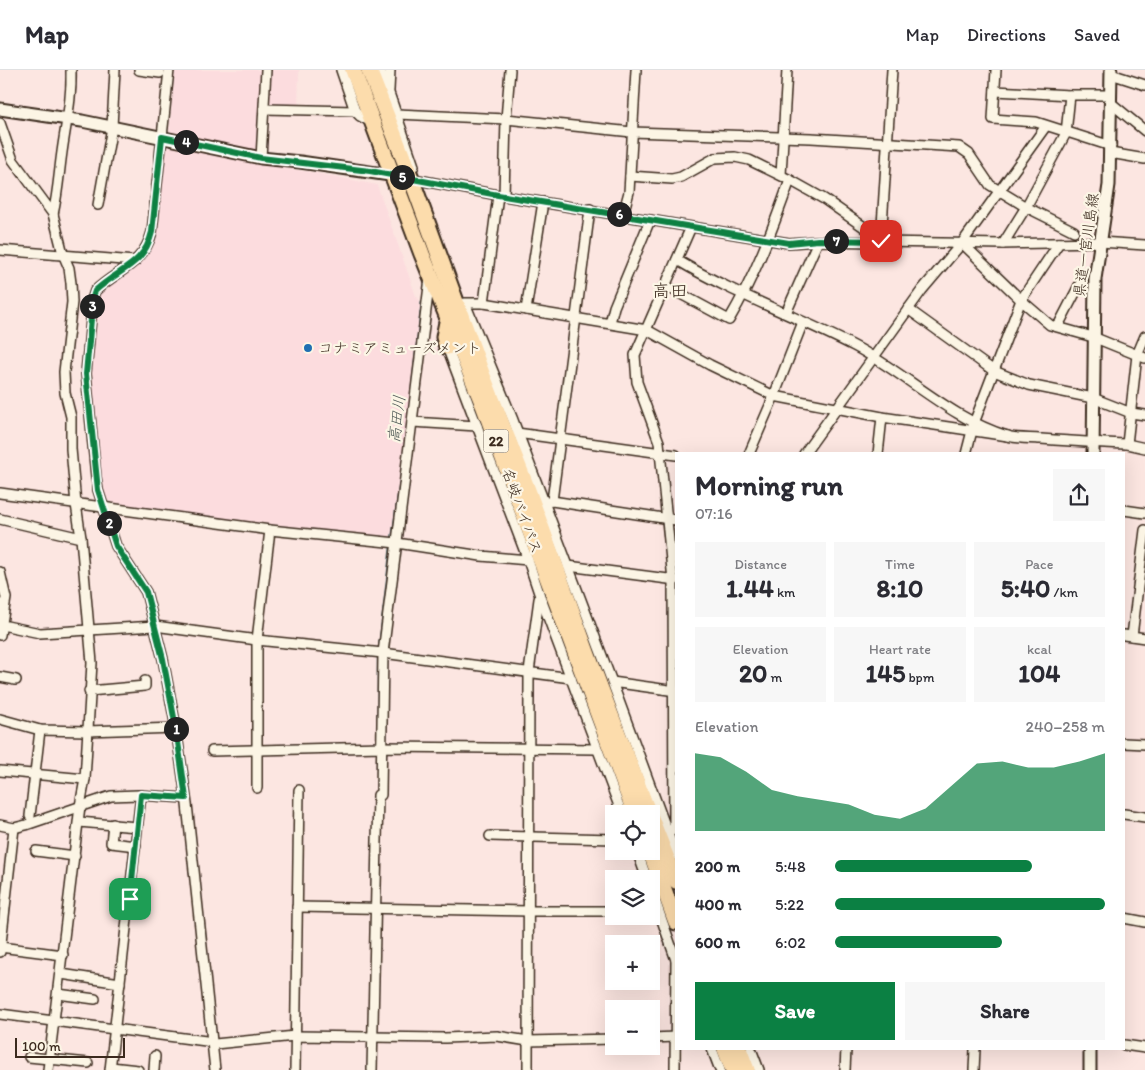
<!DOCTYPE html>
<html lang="en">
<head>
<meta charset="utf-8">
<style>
	body { margin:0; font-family:Itim,"Klee One",sans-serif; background:#f7f7f7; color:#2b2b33; height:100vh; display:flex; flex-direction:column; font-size:19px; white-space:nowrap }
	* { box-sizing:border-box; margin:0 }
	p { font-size:16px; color:#7c7c81 }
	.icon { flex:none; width:28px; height:28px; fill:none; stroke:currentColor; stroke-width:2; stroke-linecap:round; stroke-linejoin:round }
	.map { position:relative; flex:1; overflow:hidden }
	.side { position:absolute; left:675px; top:382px; width:450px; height:598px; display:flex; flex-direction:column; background:#fff; border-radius:0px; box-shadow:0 5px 20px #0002 }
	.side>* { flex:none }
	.tools { position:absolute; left:605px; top:735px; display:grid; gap:10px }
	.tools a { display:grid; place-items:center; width:55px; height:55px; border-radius:0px; background:#fff; box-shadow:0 5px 20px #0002; font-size:25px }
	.scale { position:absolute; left:15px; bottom:12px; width:110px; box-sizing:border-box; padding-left:5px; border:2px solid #3b2a1e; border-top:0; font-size:14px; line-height:18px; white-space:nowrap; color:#3b2a1e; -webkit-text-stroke:4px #fcf5e5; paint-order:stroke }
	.pin { position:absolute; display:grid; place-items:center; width:42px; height:42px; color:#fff; margin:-21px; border-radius:10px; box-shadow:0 2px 8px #0006 }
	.km { position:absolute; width:25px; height:25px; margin:-12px; border-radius:50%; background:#222; color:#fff; font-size:14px; line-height:25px; text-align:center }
	.round { display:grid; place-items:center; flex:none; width:52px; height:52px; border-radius:0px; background:#f7f7f7 }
	.summary { display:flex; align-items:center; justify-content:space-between; height:85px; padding:0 20px }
	h1 { font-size:28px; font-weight:800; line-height:38px }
	.metrics { display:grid; grid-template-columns:repeat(3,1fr); gap:8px; height:85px; padding:5px 20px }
	.metrics div { display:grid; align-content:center; border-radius:0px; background:#f7f7f7; text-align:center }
	.metrics b { font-size:25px; font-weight:800 }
	.metrics small { font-size:14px; font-weight:400 }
	.metrics p { font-size:14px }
	.chart { height:140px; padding:10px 20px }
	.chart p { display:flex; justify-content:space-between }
	.chart svg { width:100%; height:90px; margin-top:5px; fill:#0b8043; opacity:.7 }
	.button { display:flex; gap:10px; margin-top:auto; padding:10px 20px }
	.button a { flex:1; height:58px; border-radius:0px; background:#0b8043; color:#fff; font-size:20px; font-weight:800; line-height:58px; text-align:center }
	.button a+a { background:#f7f7f7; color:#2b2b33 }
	ul { padding:0 20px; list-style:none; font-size:16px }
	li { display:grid; grid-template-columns:80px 60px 1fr; align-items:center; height:38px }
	li i { height:12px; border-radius:6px; background:#0b8043 }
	header { display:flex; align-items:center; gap:30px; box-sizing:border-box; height:70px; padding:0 25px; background:#fff; border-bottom:1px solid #e1e1e2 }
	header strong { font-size:24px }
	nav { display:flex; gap:28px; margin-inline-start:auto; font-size:18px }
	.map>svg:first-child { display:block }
</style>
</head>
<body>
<header>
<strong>Map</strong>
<nav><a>Map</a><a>Directions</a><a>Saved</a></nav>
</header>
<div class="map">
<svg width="1145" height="1000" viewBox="0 0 1145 1000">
	<rect width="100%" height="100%" fill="#fce6e1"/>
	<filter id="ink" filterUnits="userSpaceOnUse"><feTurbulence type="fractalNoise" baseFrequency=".02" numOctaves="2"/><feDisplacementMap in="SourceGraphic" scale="10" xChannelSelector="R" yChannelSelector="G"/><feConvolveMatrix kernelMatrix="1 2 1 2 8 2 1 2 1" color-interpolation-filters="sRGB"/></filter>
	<g filter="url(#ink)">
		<path fill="#fcdcde" d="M 175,0 L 299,0 L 298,39 L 267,37 L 264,95 L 311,102 L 377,115 L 416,226 L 423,234 L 394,466 L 391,471 L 115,436 L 106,432 L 99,414 L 89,303 L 95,236 L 99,222 L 140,193 L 148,182 L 152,173 L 169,63 Z"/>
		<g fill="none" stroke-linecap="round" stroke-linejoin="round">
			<g stroke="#61898e" stroke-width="2.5">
				<path d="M 412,317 L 422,231"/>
				<path d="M 392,470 L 404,382"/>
				<path d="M 379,578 L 391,476"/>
				<path d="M 378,651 L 378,587"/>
			</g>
			<defs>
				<g id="street">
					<path d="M 139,0 L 160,3"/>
					<path d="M 169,0 L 152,162 C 143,196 118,199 95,221 L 93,227 L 86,303 L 96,407 L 98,420 L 116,476 L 146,522 L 163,589 L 176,658 L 187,734 L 215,1000"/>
					<path d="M 341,0 L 355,41 L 360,46 L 373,53"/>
					<path d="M 380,0 L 389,23 L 414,96"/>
					<path d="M 996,0 L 993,49 L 1036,52 L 1111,76"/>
					<path d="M 1111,4 L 1145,15"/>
					<path d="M 389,20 L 390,0"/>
					<path d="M 995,21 L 1070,25 L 1111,25"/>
					<path d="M 1111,33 L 1145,61"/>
					<path d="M 264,39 L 355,41"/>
					<path d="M 397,44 L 506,49 L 632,62 L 811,68 L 959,77 L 969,84 L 990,115 L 1026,137 L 1074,161"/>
					<path d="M 0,53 L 13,90 L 53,144 L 63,184 L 69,198 L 71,213 L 72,232 L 64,302 L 65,323 L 71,347 L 71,379 L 76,434 L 81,468 L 92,593 L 85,709 L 80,736 L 48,1000"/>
					<path d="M 1110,83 L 1145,89"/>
					<path d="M 261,88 L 266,0"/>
					<path d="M 781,105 L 787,0"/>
					<path d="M 630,106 L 672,109 L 681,107 L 715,88 L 735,87 L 749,90 L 790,110 L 824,129 L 864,157 L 881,171"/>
					<path d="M 408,108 L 498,125 L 789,173 L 818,171 L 1003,174 L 1100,172 L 1145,175"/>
					<path d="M 504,125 L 506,49 L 510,0"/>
					<path d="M 98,135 L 112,57 L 115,0"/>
					<path d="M 53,144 C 58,123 59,103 62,82 C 66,52 72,30 71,0"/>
					<path d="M 623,144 L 629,122 L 636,0"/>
					<path d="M 881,171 L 892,0"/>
					<path d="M 962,173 L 1021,230 L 1050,255 L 1093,267 L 1145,288"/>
					<path d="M 1003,174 L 1026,137 L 1066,63 L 1070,25"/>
					<path d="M 0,180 L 135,191"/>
					<path d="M 677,190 C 734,224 796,246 854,276 C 906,303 949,348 1007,366 C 1017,369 1030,368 1041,369 C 1069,371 1098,373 1127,374 L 1145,378"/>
					<path d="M 666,216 L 729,250 C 755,206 773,158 790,110"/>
					<path d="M 484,233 L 498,125"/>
					<path d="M 908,239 L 994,301 L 1029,315 L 1093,328 L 1131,343 L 1145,345"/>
					<path d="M 526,240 L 543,132"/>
					<path d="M 786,243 L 818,171"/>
					<path d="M 610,253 L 614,237 L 650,150"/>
					<path d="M 1058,256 L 1084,206"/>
					<path d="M 447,277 L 528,490"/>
					<path d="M 412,352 L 477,356"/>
					<path d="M 517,363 L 676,385"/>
					<path d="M 1127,374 L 1137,285 L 1145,266"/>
					<path d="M 749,384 L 774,326 L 803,252"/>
					<path d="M 804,384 L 922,220 L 962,173 L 1046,56"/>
					<path d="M 878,384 L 882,347"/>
					<path d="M 966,384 L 974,353 L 1021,230 L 1059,173"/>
					<path d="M 0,423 L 270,460 L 397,473 L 481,486 L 528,490 L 540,526 L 622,744"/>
					<path d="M 552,431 L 590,139"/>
					<path d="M 548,432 L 552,431 L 676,450"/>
					<path d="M 1124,440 L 1145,443"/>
					<path d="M 0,449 L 81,468"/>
					<path d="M 568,496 L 676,510"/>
					<path d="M 0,502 L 6,528 L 0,565"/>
					<path d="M 2,555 L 40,563 L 155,556 L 257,570 L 383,583 L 571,608"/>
					<path d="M 1124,565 L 1145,568"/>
					<path d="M 1132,566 L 1145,460"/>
					<path d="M 0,607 L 16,610 L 14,610"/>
					<path d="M 612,612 L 513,350 L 465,233 L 484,233 L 647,260 L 710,295 L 774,326 L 882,347 L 1008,366"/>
					<path d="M 89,621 L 145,616 L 145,611"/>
					<path d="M 676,621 L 612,612 L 676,785"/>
					<path d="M 0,649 L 40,660 L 87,661 L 176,658"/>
					<path d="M 1124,673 L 1145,674"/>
					<path d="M 212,681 L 382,677 L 597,679"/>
					<path d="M 0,701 L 85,709"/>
					<path d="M 257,718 L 257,570 L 270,460"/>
					<path d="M 1124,744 L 1145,747"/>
					<path d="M 30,746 L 40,660"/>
					<path d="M 79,752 L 137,757"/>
					<path d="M 113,754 L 111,773 L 136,776"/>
					<path d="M 0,755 L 14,758 L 26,755 L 111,726 L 138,725 L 186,728"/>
					<path d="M 668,763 L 674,758 L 673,510 L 659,372 L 637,312 L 635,285 L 691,157"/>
					<path d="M 490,766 L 614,769"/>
					<path d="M 36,781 L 75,786"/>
					<path d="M 637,781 L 647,809"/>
					<path d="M 651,819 L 676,890"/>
					<path d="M 297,837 L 529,841 L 614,841"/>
					<path d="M 1124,848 L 1145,852"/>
					<path d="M 0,877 L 63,885"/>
					<path d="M 0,882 L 14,758"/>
					<path d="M 61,904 L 120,913"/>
					<path d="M 58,924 L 95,929"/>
					<path d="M 0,944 L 206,971 L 215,974 L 295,966 L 445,968 L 497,966 L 528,971 L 614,969"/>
					<path d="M 651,968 L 676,967"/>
					<path d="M 1124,975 L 1145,978"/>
					<path d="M 712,979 L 720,1000"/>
					<path d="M 751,979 L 759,1000"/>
					<path d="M 29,987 L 88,993"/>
					<path d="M 111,997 L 138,1000"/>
					<path d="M 110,1000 L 141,725"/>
					<path d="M 154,1000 L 155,986"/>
					<path d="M 295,1000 L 299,720"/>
					<path d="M 372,1000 L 378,725 L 381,725 L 383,583 L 430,208"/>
					<path d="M 528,1000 L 529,602 L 539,529"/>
					<path d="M 675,1000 L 676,889"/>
					<path d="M 845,1000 L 846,979"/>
					<path d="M 974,1000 L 975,979"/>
				</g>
				<g id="secondary">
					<path d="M 0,39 L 82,51 L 261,88 L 300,92 L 397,106"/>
					<path d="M 1093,384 L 1095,209 L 1109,115 L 1111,0"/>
					<path d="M 1090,1000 L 1090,979"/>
				</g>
				<g id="highway">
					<path d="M 353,0 L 422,184 L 483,335 L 635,744"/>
					<path d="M 369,0 L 411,108 L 483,306 L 528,420 L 588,585 L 649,744"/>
					<path d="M 447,277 L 444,267 L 448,247"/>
					<path d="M 651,748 L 676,811"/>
					<path d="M 650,781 L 676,852"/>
					<path d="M 725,979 L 733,1000"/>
					<path d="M 739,979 L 747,1000"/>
				</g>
			</defs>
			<use href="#street" stroke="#3b2a1e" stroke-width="12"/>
			<use href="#secondary" stroke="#3b2a1e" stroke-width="15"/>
			<use href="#highway" stroke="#3b2a1e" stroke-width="19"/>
			<use href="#street" stroke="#fcf5e5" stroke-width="9"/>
			<use href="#secondary" stroke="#fcf5e5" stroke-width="11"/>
			<use href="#highway" stroke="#fcdcac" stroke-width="15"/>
		</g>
	</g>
	<g fill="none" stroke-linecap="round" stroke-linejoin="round" filter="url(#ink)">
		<defs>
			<path id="route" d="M 130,829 L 141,725 L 186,728 L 176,658 L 163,589 L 146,522 L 116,476 L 98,420 L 86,304 L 93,227 L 95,221 C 118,199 144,196 152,162 L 162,67 L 261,88 L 370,101 L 498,125 L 789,173 L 818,170 L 881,171"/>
		</defs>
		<use href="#route" stroke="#fff" stroke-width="10"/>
		<use href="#route" stroke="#0b8043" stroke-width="6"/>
	</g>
	<circle fill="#1f6fb2" stroke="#fcf5e5" stroke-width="2" cx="308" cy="278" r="5"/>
	<g text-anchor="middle" stroke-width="4.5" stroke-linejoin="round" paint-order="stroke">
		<rect fill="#fcf5e5" stroke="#75675a" stroke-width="1" x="483.5" y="359.5" width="25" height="23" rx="4"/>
		<g font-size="14" font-weight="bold" fill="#3b2a1e">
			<text x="496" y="376">22</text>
		</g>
		<g font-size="15" fill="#3b2a1e" stroke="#fcf5e5">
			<text transform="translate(1086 175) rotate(-82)" y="5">県道一宮川島線</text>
			<text transform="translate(522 441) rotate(70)" y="5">名岐バイパス</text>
		</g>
		<g font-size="15" fill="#3b2a1e" stroke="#fcf5e5" text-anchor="start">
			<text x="318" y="283">コナミアミューズメント</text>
		</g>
		<g font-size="16" font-style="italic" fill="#4e5956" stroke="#fcf5e5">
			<text transform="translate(396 349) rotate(-83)" y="6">高田川</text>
		</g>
		<g font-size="18" fill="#3b2a1e" stroke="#fcf5e5">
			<text x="670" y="227">高田</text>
		</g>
	</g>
</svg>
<div class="tools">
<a><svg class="icon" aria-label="locate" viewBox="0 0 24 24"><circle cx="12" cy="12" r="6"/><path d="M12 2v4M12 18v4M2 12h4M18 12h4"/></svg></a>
<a><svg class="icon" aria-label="layers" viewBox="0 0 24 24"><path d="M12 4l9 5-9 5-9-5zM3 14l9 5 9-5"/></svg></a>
<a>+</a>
<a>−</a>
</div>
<div class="scale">100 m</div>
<div class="pin" style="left:130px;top:829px;background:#1e9e55"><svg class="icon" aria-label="arrive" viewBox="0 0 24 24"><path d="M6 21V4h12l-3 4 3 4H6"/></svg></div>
<div class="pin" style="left:881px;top:171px;background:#d93025"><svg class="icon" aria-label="check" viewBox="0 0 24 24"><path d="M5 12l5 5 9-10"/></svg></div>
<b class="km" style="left:176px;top:659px">1</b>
<b class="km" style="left:109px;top:453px">2</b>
<b class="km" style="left:92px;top:236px">3</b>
<b class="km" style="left:186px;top:72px">4</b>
<b class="km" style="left:402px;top:107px">5</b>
<b class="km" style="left:619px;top:144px">6</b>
<b class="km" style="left:836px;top:171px">7</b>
<section class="side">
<div class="summary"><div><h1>Morning run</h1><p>07:16</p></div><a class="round"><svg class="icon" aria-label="share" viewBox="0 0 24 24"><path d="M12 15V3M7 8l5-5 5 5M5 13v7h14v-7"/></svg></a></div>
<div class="metrics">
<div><p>Distance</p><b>1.44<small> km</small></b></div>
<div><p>Time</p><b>8:10</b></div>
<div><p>Pace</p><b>5:40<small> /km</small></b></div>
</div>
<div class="metrics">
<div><p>Elevation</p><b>20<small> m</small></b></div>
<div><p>Heart rate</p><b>145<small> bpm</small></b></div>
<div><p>kcal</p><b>104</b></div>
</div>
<div class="chart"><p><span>Elevation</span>240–258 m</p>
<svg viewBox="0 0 160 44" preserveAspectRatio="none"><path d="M0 44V6L10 8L20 15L30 24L40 27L50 29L60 31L70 36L80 38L90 33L100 22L110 11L120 10L130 13L140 13L150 10L160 6V44z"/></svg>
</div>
<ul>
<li><b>200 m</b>5:48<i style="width:73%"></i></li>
<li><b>400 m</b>5:22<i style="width:100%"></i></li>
<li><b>600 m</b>6:02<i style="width:62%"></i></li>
</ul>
<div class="button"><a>Save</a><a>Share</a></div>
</section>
</div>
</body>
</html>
